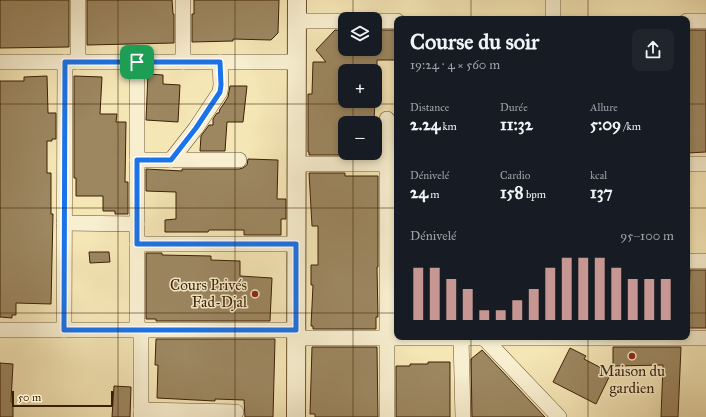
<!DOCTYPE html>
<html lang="fr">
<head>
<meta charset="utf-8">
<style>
	body { margin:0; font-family:"IM FELL Great Primer",serif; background:#20242c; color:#f1f3f6; height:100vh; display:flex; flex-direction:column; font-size:15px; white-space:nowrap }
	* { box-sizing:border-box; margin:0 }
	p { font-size:13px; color:#9ea1a6 }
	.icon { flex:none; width:22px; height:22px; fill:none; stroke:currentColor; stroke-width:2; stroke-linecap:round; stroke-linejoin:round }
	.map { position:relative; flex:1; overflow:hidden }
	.drawer { position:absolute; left:394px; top:16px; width:296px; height:324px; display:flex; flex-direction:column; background:#171b24; border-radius:8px; box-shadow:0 2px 6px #0003 }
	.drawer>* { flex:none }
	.tools { position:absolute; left:338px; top:12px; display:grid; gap:8px }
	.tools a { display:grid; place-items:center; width:44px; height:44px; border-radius:8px; background:#171b24; box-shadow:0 2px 6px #0003; font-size:20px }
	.scale { position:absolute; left:12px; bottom:10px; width:101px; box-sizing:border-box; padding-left:4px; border:2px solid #3b2104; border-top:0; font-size:11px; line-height:14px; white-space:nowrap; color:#3b2104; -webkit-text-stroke:3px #f8efd0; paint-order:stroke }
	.pin { position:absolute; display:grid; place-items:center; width:34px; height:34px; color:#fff; margin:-17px; border-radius:8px; box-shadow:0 2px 6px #0006 }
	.round { display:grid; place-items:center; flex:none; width:42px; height:42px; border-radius:8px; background:#20242c }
	.head { display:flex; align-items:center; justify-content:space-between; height:68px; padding:0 16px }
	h1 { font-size:22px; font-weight:700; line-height:30px }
	.stats { display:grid; grid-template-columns:repeat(3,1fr); gap:6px; height:68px; padding:4px 16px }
	.stats div { display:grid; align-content:center }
	.stats b { font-size:17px; font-weight:700 }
	.stats small { font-size:11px; font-weight:400 }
	.stats p { font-size:11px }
	.chart { height:112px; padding:8px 16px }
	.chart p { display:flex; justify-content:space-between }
	.chart svg { width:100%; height:72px; margin-top:4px; stroke:#c59692; stroke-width:6 }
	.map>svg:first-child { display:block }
</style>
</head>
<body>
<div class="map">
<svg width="706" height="417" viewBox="0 0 706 417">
	<rect width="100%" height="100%" fill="#f5e6b6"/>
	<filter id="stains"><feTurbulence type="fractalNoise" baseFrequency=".005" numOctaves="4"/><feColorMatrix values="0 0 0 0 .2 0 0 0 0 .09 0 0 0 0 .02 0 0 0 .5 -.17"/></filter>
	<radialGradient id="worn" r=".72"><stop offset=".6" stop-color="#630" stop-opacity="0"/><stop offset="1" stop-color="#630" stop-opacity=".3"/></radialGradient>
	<g fill="#9c8761" stroke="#3b2104">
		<path d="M 0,0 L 69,0 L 69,47 L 0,48 Z"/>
		<path d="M 87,0 L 172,0 L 173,14 L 174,14 L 174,43 L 87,45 Z"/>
		<path d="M 194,0 L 279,0 L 278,33 L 271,40 L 233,39 L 233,41 L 192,42 L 192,14 L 194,14 Z"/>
		<path d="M 335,30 L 345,31 L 345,49 L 375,49 L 375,30 L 397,30 L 397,60 L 377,60 L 377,71 L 343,71 L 342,101 L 375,101 L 374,121 L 347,120 L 347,123 L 345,123 L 345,155 L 309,155 L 309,152 L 308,152 L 308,94 L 312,94 L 313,62 L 326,62 L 316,50 Z"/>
		<path d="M 687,30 L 706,30 L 706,152 L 687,153 Z"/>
		<path d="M 148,74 L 163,75 L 163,84 L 180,85 L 178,122 L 146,120 Z"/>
		<path d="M 47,76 L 48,113 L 56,113 L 56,139 L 52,139 L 52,141 L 47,141 L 47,173 L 51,173 L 51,214 L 53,214 L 51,304 L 16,303 L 16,315 L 12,315 L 12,318 L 0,317 L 0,81 L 24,81 L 24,77 Z"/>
		<path d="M 74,76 L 102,77 L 100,114 L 117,114 L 116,122 L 126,122 L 125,182 L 128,182 L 128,214 L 115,214 L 115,211 L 103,211 L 103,196 L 76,196 L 76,178 L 74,178 Z"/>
		<path d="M 230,86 L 247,86 L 243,122 L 227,122 L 225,151 L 200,151 L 201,136 L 209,125 L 213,125 L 213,119 L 217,113 L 219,113 L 220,109 L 223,105 L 228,97 Z"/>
		<path d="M 375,124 L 378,125 L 378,155 L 375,155 Z"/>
		<rect x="396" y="125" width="1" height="30"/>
		<path d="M 248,159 L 278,160 L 277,199 L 286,199 L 286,219 L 281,219 L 281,235 L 244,235 L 244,230 L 209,230 L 208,232 L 165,232 L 165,220 L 176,219 L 176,192 L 146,191 L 146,169 L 182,171 L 182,169 L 239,169 L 243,168 L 247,165 Z"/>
		<path d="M 309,173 L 345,173 L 345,176 L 378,176 L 378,267 L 377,267 L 378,317 L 376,317 L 376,329 L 313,329 L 313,326 L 311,326 L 313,285 L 311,285 L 311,265 L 318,265 L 318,226 L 312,226 Z"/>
		<rect x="396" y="236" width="1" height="31"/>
		<path d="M 89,252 L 109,252 L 110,262 L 90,263 Z"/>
		<path d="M 146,253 L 162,253 L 162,255 L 211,256 L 211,260 L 240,261 L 240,276 L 272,278 L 270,321 L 156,321 L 156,319 L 146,319 Z"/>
		<path d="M 690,270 L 706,270 L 706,328 L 687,328 L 687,298 L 689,298 Z"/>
		<path d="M 156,339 L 275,339 L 273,417 L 245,417 L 244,400 L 215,399 L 215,401 L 157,398 L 158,365 L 155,365 Z"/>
		<path d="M 312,347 L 377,347 L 378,417 L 315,417 L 315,414 L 310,414 Z"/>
		<path d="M 613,347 L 681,347 L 678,417 L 661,417 L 663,365 L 613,366 Z"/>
		<path d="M 570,348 L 586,356 L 584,359 L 611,373 L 596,404 L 553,382 Z"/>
		<path d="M 482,350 L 501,370 L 545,417 L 472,417 L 471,359 Z"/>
		<path d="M 428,362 L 450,362 L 450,417 L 396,417 L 396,366 L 410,366 L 410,364 L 428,364 Z"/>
		<path d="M 0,363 L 13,364 L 11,402 L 13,402 L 13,417 L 0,417 Z"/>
		<path d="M 114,386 L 131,387 L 130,417 L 112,417 Z"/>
	</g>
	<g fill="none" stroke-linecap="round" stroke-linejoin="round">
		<defs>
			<g id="minor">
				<path d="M 183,0 L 183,62"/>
				<path d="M 553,19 L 553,0"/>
				<path d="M 297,21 L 345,21"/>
				<path d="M 375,21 L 397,21"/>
				<path d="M 687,21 L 706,21"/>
				<path d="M 0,62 L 297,62"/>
				<path d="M 78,62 L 78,0"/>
				<path d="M 137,160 L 239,160"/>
				<path d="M 171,160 L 196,128 L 220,92 L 221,85 L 220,62"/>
				<path d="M 296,164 L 396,164"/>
				<path d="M 687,164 L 706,164"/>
				<path d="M 64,223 L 137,224"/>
				<path d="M 137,244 L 296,244"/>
				<path d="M 687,261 L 706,261"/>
				<path d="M 0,330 L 296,330"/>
				<path d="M 64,330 L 65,62"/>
				<path d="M 137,330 L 137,62"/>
				<path d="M 483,337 L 559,417"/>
				<path d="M 296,338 L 706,338"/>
				<path d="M 461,338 L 463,417"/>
				<path d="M 141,410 L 236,412"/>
				<path d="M 141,417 L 141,329"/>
				<path d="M 387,417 L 387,119"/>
			</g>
			<path id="tertiary" d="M 296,417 L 297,0"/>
		</defs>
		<use href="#minor" stroke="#6a5230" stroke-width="16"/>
		<use href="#tertiary" stroke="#6a5230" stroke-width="20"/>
		<use href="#minor" stroke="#f8efd0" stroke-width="15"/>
		<use href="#tertiary" stroke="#f8efd0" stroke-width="18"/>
	</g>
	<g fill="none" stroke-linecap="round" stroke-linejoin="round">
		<defs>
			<path id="route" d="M 65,62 L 220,62 L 221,85 L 220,92 L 196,128 L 171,160 L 137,160 L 137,244 L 296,244 L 296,330 L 64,330 Z"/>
		</defs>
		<use href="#route" stroke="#fff" stroke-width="8"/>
		<use href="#route" stroke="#1a73e8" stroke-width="5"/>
	</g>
	<path fill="none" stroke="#3b2104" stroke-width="1" stroke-opacity="0.55" d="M 118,0 L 118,417M 235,0 L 235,417M 353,0 L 353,19M 471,0 L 471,19M 588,0 L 588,19M 353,49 L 353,71M 353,101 L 353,123M 0,104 L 397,104M 687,104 L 706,104M 353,153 L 353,417M 0,208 L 397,208M 687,208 L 706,208M 0,313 L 397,313M 687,313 L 706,313M 471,337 L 471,417M 588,337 L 588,417"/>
	<g fill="#8f2418" stroke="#f8efd0" stroke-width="1.5">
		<circle cx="255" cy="294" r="4"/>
		<circle cx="632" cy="356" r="4"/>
	</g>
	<g text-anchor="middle" stroke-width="3" stroke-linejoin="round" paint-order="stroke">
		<g font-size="15" fill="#3b2104" stroke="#f8efd0" text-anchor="end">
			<text x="247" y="290">Cours Privés<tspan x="247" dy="17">Fad-Djal</tspan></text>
			<text x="632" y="376" text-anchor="middle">Maison du<tspan x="632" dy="17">gardien</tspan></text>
		</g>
	</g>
	<rect width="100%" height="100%" filter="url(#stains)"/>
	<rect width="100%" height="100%" fill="url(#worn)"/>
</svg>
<div class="tools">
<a><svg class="icon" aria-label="layers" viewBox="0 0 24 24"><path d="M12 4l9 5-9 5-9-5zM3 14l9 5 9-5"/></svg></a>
<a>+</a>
<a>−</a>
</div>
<div class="scale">50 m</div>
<div class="pin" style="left:137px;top:62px;background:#1e9e55"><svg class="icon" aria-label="arrive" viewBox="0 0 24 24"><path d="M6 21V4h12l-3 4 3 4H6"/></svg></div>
<section class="drawer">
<div class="head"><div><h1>Course du soir</h1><p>19:24 · 4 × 560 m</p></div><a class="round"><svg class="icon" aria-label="share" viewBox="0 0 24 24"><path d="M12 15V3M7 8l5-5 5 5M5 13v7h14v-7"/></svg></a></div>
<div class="stats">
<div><p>Distance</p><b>2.24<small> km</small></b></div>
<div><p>Durée</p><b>11:32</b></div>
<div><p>Allure</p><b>5:09<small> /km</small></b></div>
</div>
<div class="stats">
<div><p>Dénivelé</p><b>24<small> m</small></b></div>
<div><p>Cardio</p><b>158<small> bpm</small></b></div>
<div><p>kcal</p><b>137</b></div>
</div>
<div class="chart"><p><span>Dénivelé</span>95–100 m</p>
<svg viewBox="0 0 160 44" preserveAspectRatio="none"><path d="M5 44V12M15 44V12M25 44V19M35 44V25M45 44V38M55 44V38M65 44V32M75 44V25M85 44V12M95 44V6M105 44V6M115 44V6M125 44V12M135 44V19M145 44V19M155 44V19"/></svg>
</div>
</section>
</div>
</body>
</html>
